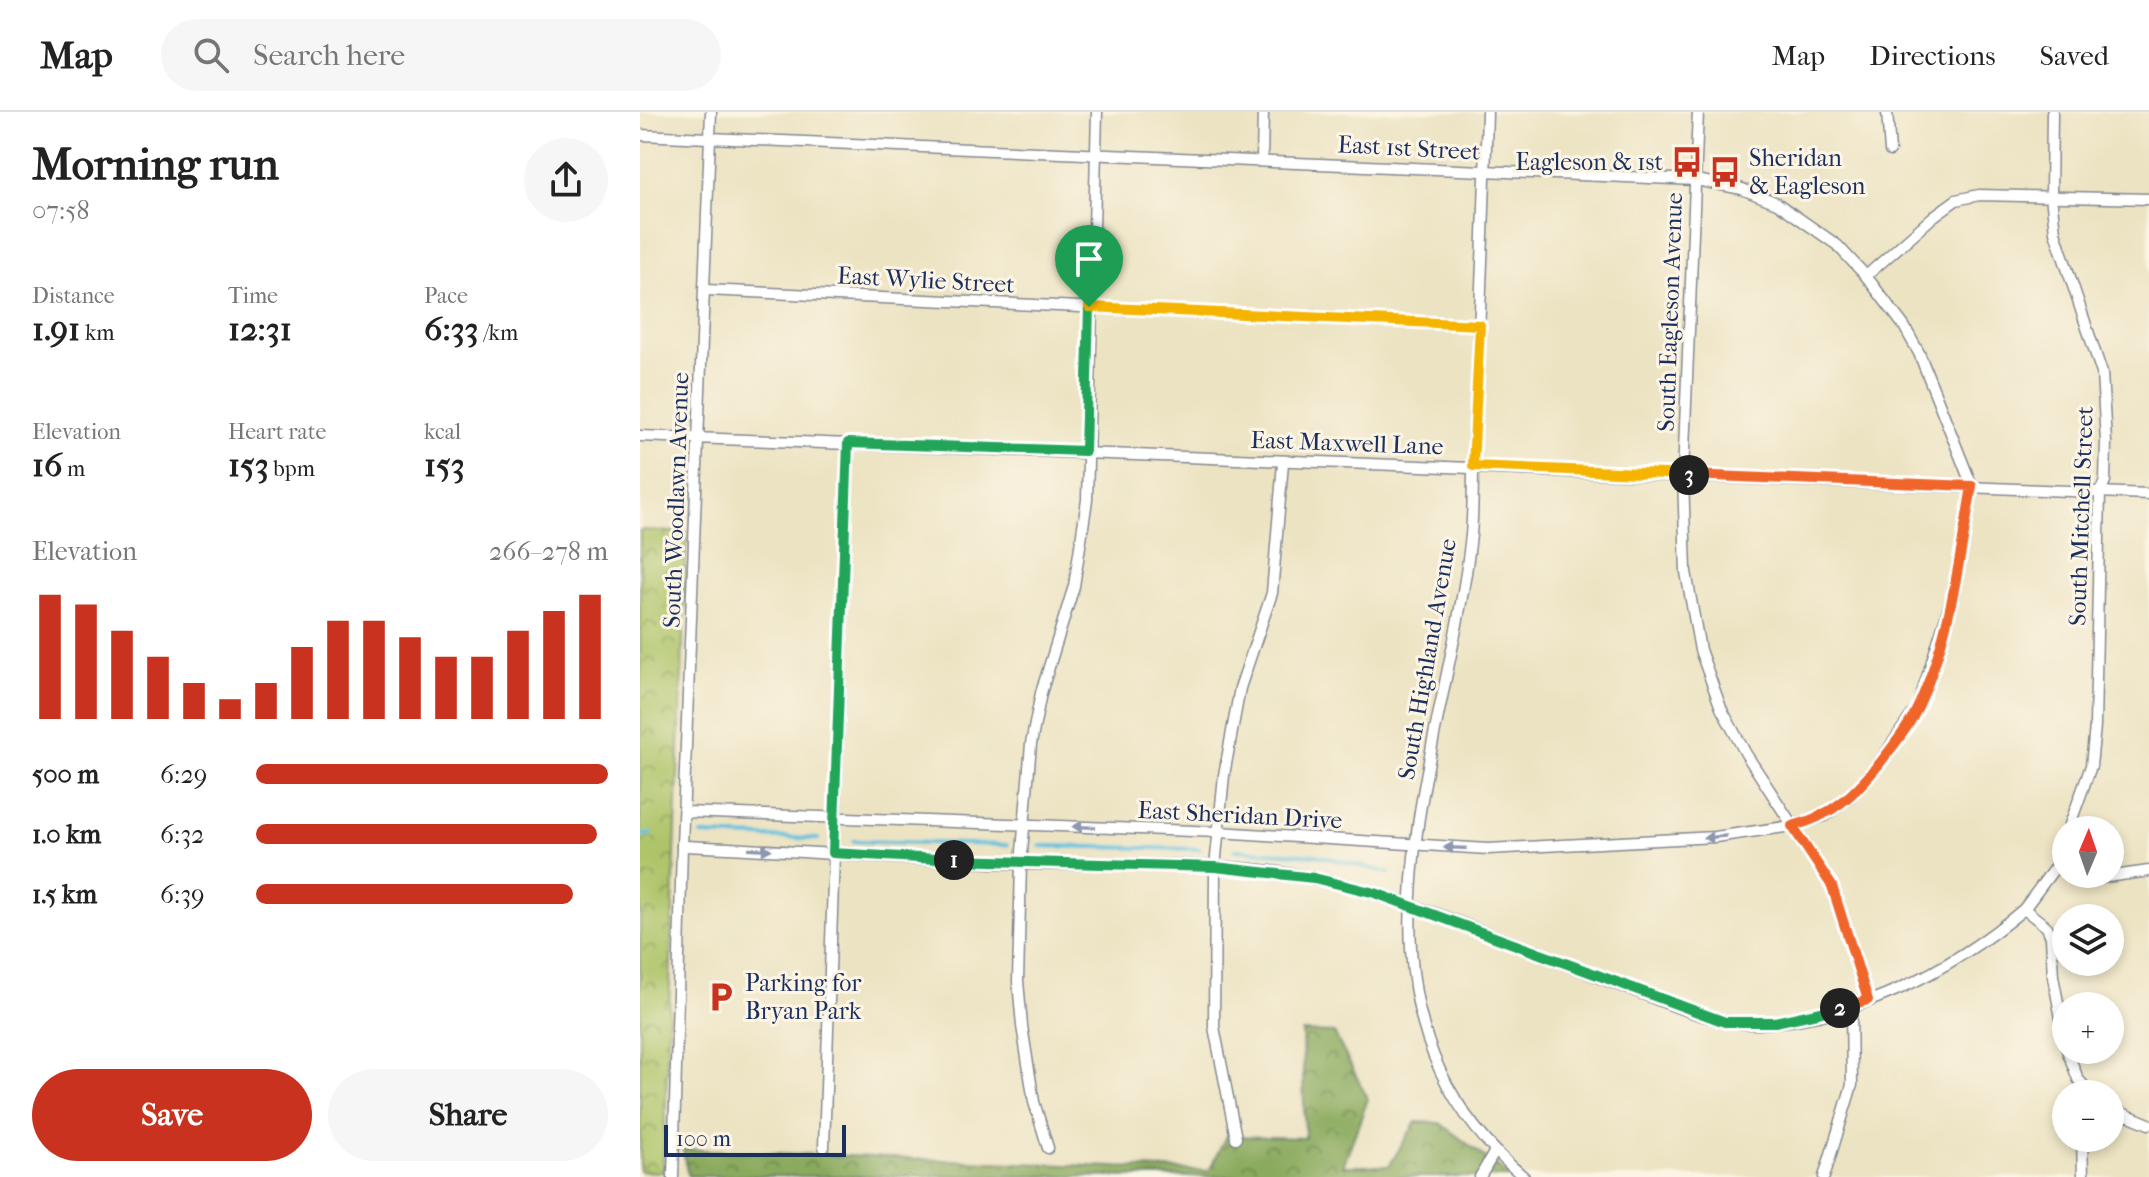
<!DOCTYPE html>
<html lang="en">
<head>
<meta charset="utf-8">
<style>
	body { margin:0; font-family:"IM FELL French Canon",serif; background:#f6f6f6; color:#222; height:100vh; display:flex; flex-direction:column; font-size:30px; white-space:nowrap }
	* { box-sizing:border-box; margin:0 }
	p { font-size:26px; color:#767676 }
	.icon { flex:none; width:44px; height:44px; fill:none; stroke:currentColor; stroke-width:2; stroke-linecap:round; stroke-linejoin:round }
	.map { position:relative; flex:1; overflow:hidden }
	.side { display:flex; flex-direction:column; background:#fff; width:640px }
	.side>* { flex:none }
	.needle { width:52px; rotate:2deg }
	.fabs { position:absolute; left:1412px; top:704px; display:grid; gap:16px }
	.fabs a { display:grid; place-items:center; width:72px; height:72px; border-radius:50%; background:#fff; box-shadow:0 4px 12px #0003; font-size:40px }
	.scale { position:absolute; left:24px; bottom:20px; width:182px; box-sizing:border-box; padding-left:8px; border:4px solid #1b2f5e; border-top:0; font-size:22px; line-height:28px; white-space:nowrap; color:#1b2f5e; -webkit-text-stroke:6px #fcf5e5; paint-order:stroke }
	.pin { position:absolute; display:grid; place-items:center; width:68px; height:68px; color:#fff; margin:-82px -34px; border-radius:50% 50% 50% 0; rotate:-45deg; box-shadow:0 0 8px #0007 }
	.pin .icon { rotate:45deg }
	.km { position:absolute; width:40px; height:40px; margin:-20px; border-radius:50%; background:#222; color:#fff; font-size:22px; line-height:40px; text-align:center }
	.round { display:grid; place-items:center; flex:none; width:84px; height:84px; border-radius:42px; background:#f6f6f6 }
	.overview { display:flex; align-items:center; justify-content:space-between; height:136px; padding:0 32px }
	h1 { font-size:44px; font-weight:700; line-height:60px }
	.metrics { display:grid; grid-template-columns:repeat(3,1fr); gap:12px; height:136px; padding:8px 32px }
	.metrics div { display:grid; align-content:center }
	.metrics b { font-size:34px; font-weight:700 }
	.metrics small { font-size:22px; font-weight:400 }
	.metrics p { font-size:22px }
	.chart { height:224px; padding:16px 32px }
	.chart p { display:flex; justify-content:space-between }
	.chart svg { width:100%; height:144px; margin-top:8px; stroke:#c8321e; stroke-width:6 }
	.button { display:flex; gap:16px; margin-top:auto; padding:16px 32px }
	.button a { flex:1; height:92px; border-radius:48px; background:#c8321e; color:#fff; font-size:32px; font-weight:700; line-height:92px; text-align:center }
	.button a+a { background:#f6f6f6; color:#222 }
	ul { padding:0 32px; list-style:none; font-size:26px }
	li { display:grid; grid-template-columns:128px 96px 1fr; align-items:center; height:60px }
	li i { height:20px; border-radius:10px; background:#c8321e }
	header { display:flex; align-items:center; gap:48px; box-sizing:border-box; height:112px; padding:0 40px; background:#fff; border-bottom:2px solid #e0e0e0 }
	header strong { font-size:38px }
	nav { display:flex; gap:44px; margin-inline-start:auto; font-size:28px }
	.search { width:560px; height:72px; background:#f6f6f6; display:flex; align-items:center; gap:20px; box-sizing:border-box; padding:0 28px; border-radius:44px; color:#767676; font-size:30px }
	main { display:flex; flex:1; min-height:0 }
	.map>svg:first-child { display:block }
</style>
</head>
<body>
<header>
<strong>Map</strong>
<div class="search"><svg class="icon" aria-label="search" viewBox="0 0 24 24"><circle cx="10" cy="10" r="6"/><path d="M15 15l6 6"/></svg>Search here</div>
<nav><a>Map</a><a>Directions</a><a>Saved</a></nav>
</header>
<main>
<section class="side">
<div class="overview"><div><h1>Morning run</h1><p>07:58</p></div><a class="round"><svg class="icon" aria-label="share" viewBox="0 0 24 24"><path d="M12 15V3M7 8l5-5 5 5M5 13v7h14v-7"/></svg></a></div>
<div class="metrics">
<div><p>Distance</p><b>1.91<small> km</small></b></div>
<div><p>Time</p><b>12:31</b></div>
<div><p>Pace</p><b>6:33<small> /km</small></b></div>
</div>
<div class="metrics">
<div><p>Elevation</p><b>16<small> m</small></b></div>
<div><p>Heart rate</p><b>153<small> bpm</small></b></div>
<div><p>kcal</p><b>153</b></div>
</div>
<div class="chart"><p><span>Elevation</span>266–278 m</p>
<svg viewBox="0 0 160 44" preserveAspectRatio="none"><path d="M5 44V6M15 44V9M25 44V17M35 44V25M45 44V33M55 44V38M65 44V33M75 44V22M85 44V14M95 44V14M105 44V19M115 44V25M125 44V25M135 44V17M145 44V11M155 44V6"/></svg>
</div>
<ul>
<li><b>500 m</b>6:29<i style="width:100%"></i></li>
<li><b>1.0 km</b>6:32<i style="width:97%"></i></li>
<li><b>1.5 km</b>6:39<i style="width:90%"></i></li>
</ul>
<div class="button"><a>Save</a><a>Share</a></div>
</section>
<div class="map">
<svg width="1509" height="1065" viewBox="0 0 1509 1065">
	<defs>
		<pattern id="forest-crowns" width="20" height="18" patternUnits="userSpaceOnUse" patternTransform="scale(2)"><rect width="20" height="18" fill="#8aaa5d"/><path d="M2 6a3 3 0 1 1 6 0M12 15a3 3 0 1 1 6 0" fill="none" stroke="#708b50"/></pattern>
		<pattern id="park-crowns" width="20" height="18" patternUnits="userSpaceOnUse" patternTransform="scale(2)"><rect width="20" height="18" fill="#aec469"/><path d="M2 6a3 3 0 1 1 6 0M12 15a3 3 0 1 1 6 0" fill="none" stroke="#8da05a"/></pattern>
	</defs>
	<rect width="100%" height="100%" fill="#fcf5e5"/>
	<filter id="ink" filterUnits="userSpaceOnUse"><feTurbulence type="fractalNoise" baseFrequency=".0125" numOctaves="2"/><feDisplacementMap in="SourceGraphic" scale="16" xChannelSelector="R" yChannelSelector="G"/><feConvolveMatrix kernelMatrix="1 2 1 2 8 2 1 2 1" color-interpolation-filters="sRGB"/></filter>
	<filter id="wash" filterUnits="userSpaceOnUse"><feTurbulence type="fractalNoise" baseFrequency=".006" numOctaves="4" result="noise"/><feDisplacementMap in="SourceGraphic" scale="32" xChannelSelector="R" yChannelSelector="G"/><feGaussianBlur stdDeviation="1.8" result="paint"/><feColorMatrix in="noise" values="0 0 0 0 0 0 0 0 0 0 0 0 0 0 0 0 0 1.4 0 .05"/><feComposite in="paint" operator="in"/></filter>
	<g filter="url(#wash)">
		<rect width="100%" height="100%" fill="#ece3c2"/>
		<path fill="url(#forest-crowns)" stroke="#526c5e" stroke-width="2" d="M 662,920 L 694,921 L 728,987 L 703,1054 L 749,1054 L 776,1010 L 800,1011 L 871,1065 L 48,1064 L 43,1037 L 569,1059 L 586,1024 L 665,1026 Z"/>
		<path fill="url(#park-crowns)" stroke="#647a64" stroke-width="2" d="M 0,418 L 47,421 L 23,1060 L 0,1059 Z"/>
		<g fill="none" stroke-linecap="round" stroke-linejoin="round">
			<g stroke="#61c0df" stroke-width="4">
				<path d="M 0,723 L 11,722"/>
				<path d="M 62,723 L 178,727"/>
				<path d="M 213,729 L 367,733"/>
				<path d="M 400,734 L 559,737"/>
				<path d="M 595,738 L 676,743 L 749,761"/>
			</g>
		</g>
	</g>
	<g filter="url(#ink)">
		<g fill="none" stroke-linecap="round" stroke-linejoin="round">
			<defs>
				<g id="street">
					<path d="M 847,0 C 844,107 840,213 834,320 C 832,354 834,389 831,423 C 808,638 680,896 884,1065"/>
					<path d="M 1058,0 L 1043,363 L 1046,460 L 1060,538 L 1081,596 L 1106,642 L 1192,774 L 1228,888"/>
					<path d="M 1247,0 L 1250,39"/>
					<path d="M 1412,0 L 1411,84 L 1415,120 L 1462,261 L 1466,330 L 1465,369 L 1460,380 L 1455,614 L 1451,654 L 1428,718"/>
					<path d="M 0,23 L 1056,68 L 1102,77 L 1137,91 L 1197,133 L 1226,164 L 1264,214 L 1279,241 L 1332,374 L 1313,482 L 1278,594 L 1235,657 L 1210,685 L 1185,704 L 1152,714 L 1075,725 L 848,737 L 579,720 L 45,700"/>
					<path d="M 622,48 L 623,0"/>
					<path d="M 1226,164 L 1294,104 L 1316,88 L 1339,83 L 1509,87"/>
					<path d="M 65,178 L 840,213"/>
					<path d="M 0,324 L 1509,382"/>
					<path d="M 1426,725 L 1416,754 L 1384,797 L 1407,815 L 1411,825 L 1413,864 L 1426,933"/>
					<path d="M 42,734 C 156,738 271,749 385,752 C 482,754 584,747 679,767 C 784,790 884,838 984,875 C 1027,890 1071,913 1118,912 C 1218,907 1309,860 1384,797"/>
					<path d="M 1416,754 L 1438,769 L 1509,759"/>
					<path d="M 1427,938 L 1438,967 L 1451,982"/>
					<path d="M 1470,996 L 1509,1012"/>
					<path d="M 596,1026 L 574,915 L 575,755 L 584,663 L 600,576 L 632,481 L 643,351"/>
					<path d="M 1442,1026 L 1443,1065"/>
					<path d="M 184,1035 L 208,331"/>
					<path d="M 408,1036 L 394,990 L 382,914 L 378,869 L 381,752 L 391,632 L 401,581 L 434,474 L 447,388 L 457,0"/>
					<path d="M 33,1065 L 42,734 L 71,0"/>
					<path d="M 840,1065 L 855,1039"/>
					<path d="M 1184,1065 L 1212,973 L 1211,893"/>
				</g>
			</defs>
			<use href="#street" stroke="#848990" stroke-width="13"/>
			<use href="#street" stroke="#fff" stroke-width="10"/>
		</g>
		<defs><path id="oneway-solid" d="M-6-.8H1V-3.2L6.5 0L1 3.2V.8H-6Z" transform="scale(2)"/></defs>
		<g fill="#8d97ae">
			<use href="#oneway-solid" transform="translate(444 715) rotate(-178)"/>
			<use href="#oneway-solid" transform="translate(1075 725) rotate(175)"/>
			<use href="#oneway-solid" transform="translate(815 736) rotate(-178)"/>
			<use href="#oneway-solid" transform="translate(120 737) rotate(3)"/>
		</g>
	</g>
	<g fill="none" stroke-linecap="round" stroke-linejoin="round" filter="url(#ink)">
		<defs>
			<path id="split-1" d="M 314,748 L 193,741 L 208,331 L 445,339 L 449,195"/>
			<path id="split-2" d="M 314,748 L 575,755 L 674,766 L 735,781 L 1085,910 L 1135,910 L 1200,896"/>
			<path id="split-3" d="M 1049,363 L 1332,374 C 1319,450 1309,532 1275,601 C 1266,619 1252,635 1240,651 C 1215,682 1191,705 1152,714 L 1192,774 L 1228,888 L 1200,896"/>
			<path id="split-4" d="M 449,195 L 840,213 L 833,354 L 1049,363"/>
		</defs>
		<use href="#split-1" stroke="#fff" stroke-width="16"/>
		<use href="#split-2" stroke="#fff" stroke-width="16"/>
		<use href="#split-3" stroke="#fff" stroke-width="16"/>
		<use href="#split-4" stroke="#fff" stroke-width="16"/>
		<use href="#split-1" stroke="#22a559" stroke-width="10"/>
		<use href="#split-2" stroke="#22a559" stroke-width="10"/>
		<use href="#split-3" stroke="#f0652b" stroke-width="10"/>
		<use href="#split-4" stroke="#f5b400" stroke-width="10"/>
	</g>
	<defs>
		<symbol id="bus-bare" viewBox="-9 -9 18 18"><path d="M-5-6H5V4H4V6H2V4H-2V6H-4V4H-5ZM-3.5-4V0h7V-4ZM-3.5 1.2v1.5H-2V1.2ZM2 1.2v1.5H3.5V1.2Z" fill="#c8321e" stroke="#fcf5e5" stroke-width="2.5" paint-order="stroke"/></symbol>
		<symbol id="parking-bare" viewBox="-9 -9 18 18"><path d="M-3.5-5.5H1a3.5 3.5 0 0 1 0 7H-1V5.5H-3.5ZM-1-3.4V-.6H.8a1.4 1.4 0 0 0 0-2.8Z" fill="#c8321e" stroke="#fcf5e5" stroke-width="2.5" paint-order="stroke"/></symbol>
	</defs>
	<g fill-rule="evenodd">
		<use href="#bus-bare" x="1025" y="28" width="44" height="44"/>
		<use href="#bus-bare" x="1063" y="38" width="44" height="44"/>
		<use href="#parking-bare" x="59" y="863" width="44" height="44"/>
	</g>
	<g text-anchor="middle" stroke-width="6" stroke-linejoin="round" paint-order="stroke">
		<g font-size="24" fill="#1b2f5e" stroke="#fcf5e5">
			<text transform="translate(769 36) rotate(3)" y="8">East 1st Street</text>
			<text transform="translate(286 168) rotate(3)" y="8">East Wylie Street</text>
			<text transform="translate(1030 200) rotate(-88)" y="8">South Eagleson Avenue</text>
			<text transform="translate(707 331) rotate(2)" y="8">East Maxwell Lane</text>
			<text transform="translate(36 388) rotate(-88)" y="8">South Woodlawn Avenue</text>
			<text transform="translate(1441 404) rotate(-88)" y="8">South Mitchell Street</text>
			<text transform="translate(787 547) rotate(-80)" y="8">South Highland Avenue</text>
			<text transform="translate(600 703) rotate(3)" y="8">East Sheridan Drive</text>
		</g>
		<g font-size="24" fill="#1b2f5e" stroke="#fcf5e5" text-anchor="start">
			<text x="1109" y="54">Sheridan<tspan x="1109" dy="28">&amp; Eagleson</tspan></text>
			<text x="1023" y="58" text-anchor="end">Eagleson &amp; 1st</text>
			<text x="105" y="879">Parking for<tspan x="105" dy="28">Bryan Park</tspan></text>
		</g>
	</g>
</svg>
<div class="fabs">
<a><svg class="needle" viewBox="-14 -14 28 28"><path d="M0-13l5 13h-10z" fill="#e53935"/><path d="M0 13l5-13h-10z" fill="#767676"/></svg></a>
<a><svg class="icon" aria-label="layers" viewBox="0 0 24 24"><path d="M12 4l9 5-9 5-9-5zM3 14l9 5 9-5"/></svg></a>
<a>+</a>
<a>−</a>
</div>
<div class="scale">100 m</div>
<div class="pin" style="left:449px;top:195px;background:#1e9e55"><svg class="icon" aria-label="arrive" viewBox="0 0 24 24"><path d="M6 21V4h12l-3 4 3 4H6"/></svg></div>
<b class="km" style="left:314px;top:748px">1</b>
<b class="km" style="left:1200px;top:896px">2</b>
<b class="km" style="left:1049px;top:363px">3</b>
</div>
</main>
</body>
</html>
